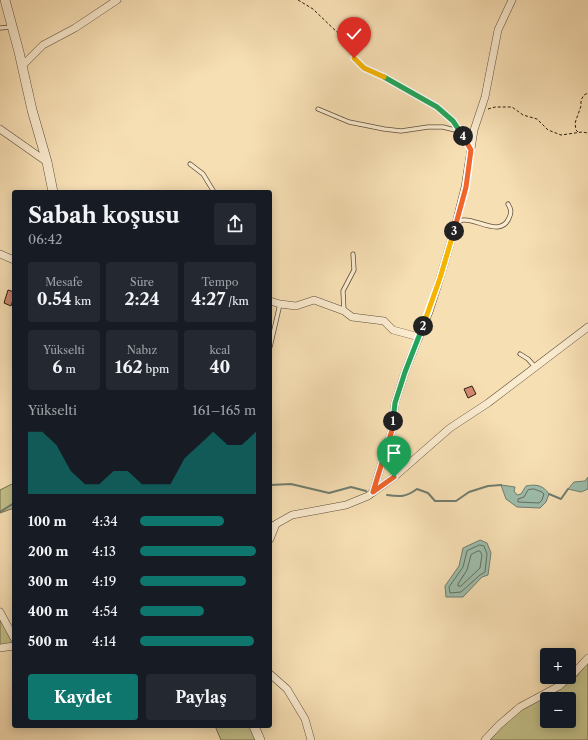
<!DOCTYPE html>
<html lang="tr">
<head>
<meta charset="utf-8">
<style>
	body { margin:0; font-family:"Libre Caslon Text",serif; background:#242831; color:#f1f3f6; height:100vh; display:flex; flex-direction:column; font-size:15px; white-space:nowrap }
	* { box-sizing:border-box; margin:0 }
	p { font-size:13px; color:#9ea1a6 }
	.icon { flex:none; width:22px; height:22px; fill:none; stroke:currentColor; stroke-width:2; stroke-linecap:round; stroke-linejoin:round }
	.map { position:relative; flex:1; overflow:hidden }
	.details { position:absolute; left:12px; top:190px; width:260px; height:538px; display:flex; flex-direction:column; background:#171b24; border-radius:4px; box-shadow:0 2px 10px #0003 }
	.details>* { flex:none }
	.buttons { position:absolute; left:540px; top:648px; display:grid; gap:8px }
	.buttons a { display:grid; place-items:center; width:36px; height:36px; border-radius:4px; background:#171b24; box-shadow:0 2px 10px #0003; font-size:20px }
	.pin { position:absolute; display:grid; place-items:center; width:34px; height:34px; color:#fff; margin:-41px -17px; border-radius:50% 50% 50% 0; rotate:-45deg; box-shadow:0 0 4px #0007 }
	.pin .icon { rotate:45deg }
	.km { position:absolute; width:20px; height:20px; margin:-10px; border-radius:50%; background:#222; color:#fff; font-size:11px; line-height:20px; text-align:center }
	.round { display:grid; place-items:center; flex:none; width:42px; height:42px; border-radius:4px; background:#242831 }
	.head { display:flex; align-items:center; justify-content:space-between; height:68px; padding:0 16px }
	h1 { font-size:22px; font-weight:800; line-height:30px }
	.figures { display:grid; grid-template-columns:repeat(3,1fr); gap:6px; height:68px; padding:4px 16px }
	.figures div { display:grid; align-content:center; border-radius:4px; background:#242831; text-align:center }
	.figures b { font-size:17px; font-weight:800 }
	.figures small { font-size:11px; font-weight:400 }
	.figures p { font-size:11px }
	.chart { height:112px; padding:8px 16px }
	.chart p { display:flex; justify-content:space-between }
	.chart svg { width:100%; height:72px; margin-top:4px; fill:#0f766e; opacity:.7 }
	.action { display:flex; gap:8px; margin-top:auto; padding:8px 16px }
	.action a { flex:1; height:46px; border-radius:4px; background:#0f766e; color:#fff; font-size:16px; font-weight:800; line-height:46px; text-align:center }
	.action a+a { background:#242831; color:#f1f3f6 }
	ul { padding:0 16px; list-style:none; font-size:13px }
	li { display:grid; grid-template-columns:64px 48px 1fr; align-items:center; height:30px }
	li i { height:10px; border-radius:5px; background:#0f766e }
	.map>svg:first-child { display:block }
</style>
</head>
<body>
<div class="map">
<svg width="588" height="740" viewBox="0 0 588 740">
	<rect width="100%" height="100%" fill="#f7dfb4"/>
	<filter id="stains"><feTurbulence type="fractalNoise" baseFrequency=".005" numOctaves="4"/><feColorMatrix values="0 0 0 0 .2 0 0 0 0 .09 0 0 0 0 .02 0 0 0 .5 -.17"/></filter>
	<radialGradient id="worn" r=".72"><stop offset=".6" stop-color="#630" stop-opacity="0"/><stop offset="1" stop-color="#630" stop-opacity=".3"/></radialGradient>
	<g fill="#c3c089" stroke="#766f4d" fill-rule="evenodd">
		<path d="M 14,483 L 14,508 L 0,513 L 0,490 Z"/>
		<path d="M 0,616 L 14,642 L 14,644 L 0,646 Z"/>
		<path d="M 588,662 L 588,740 L 488,740 L 520,710 L 562,687 L 576,677 ZM 547,699 L 569,699 L 569,721 L 547,721 Z"/>
		<path d="M 215,726 L 251,726 L 257,740 L 221,740 Z"/>
	</g>
	<g fill="#9dbdac" stroke="#6f7d6e">
		<path d="M 588,477 L 588,489 L 581,492 L 568,489 L 574,482 L 585,481 Z"/>
		<path d="M 501,485 L 515,487 L 514,491 L 517,495 L 521,494 L 526,486 C 536,484 543,485 549,494 L 546,502 L 540,508 L 517,507 L 506,499 Z"/>
		<path d="M 480,540 L 487,543 L 491,553 L 488,575 L 482,577 L 463,597 L 446,597 L 445,586 L 459,566 L 463,548 Z"/>
	</g>
	<g fill="none" stroke-linecap="round" stroke-linejoin="round">
		<g stroke="#646e5e" stroke-width="1">
			<path d="M 534,489 L 542,492 L 544,494 L 542,500 L 539,503 L 518,502 L 518,499 L 524,497 L 528,490 Z"/>
			<path d="M 480,545 L 484,546 L 487,554 L 485,572 L 480,575 L 461,592 L 450,593 L 449,587 L 463,567 L 467,551 Z"/>
			<path d="M 478,551 L 480,551 L 482,555 L 480,568 L 461,586 L 458,586 L 458,584 L 467,570 L 471,555 Z"/>
		</g>
		<g stroke="#6f7d6e" stroke-width="2">
			<path d="M 270,485 L 291,484 L 329,493 L 351,487 L 366,491"/>
			<path d="M 549,494 L 561,499 L 568,489"/>
			<path d="M 387,495 C 401,497 406,497 417,489 L 428,493 L 435,501 L 456,501 L 469,492 L 488,486 L 501,485"/>
			<path d="M 0,512 L 14,503"/>
		</g>
	</g>
	<g fill="#d58871" stroke="#2a1e11">
		<path d="M 8,290 L 14,292 L 14,297 L 11,306 L 4,303 Z"/>
		<path d="M 472,386 L 476,394 L 468,398 L 464,389 Z"/>
	</g>
	<g fill="none" stroke-linecap="round" stroke-linejoin="round">
		<defs>
			<g id="service">
				<path d="M 0,28 L 11,27"/>
				<path d="M 364,68 L 385,77 L 437,107 L 453,121 L 471,149"/>
				<path d="M 318,109 L 349,122 L 384,129 L 401,131 L 428,127 L 443,127 L 459,131"/>
				<path d="M 190,164 L 203,174 L 214,192"/>
				<path d="M 457,223 C 458,222 462,220 463,220 C 476,218 501,238 509,218 C 512,212 511,209 508,204"/>
				<path d="M 344,311 L 343,291 L 354,270 L 353,254"/>
				<path d="M 270,347 L 280,304"/>
				<path d="M 520,354 L 528,359 L 535,367"/>
				<path d="M 270,524 L 276,524"/>
			</g>
			<g id="minor">
				<path d="M 22,66 L 43,45 L 75,28 L 117,0"/>
				<path d="M 0,129 L 47,162"/>
				<path d="M 0,254 L 14,260"/>
				<path d="M 270,301 L 280,304 L 296,306 L 314,300 L 344,311 L 352,317 L 384,321 L 393,330 L 419,337"/>
				<path d="M 373,492 L 392,430 L 395,403 L 405,372 L 429,312 L 440,278 L 454,231 L 465,187 L 474,130 L 485,97 L 498,30 L 512,0"/>
				<path d="M 270,539 L 276,524 L 292,515 L 346,505 L 368,496 L 394,477 L 450,428 L 488,403 L 588,327"/>
				<path d="M 0,612 L 14,638"/>
				<path d="M 0,648 L 14,646"/>
				<path d="M 270,674 L 287,689 L 305,719 L 311,740"/>
				<path d="M 485,740 L 499,725 L 520,707 L 559,686 L 574,673 L 588,658"/>
			</g>
			<g id="tertiary">
				<path d="M 5,0 L 19,52 L 32,110 L 47,162 L 53,192"/>
				<path d="M 254,726 L 260,740"/>
			</g>
		</defs>
		<use href="#service" stroke="#5d4e3a" stroke-width="5"/>
		<use href="#minor" stroke="#5d4e3a" stroke-width="8"/>
		<use href="#tertiary" stroke="#5d4e3a" stroke-width="10"/>
		<g stroke="#2a1e11" stroke-width="1" stroke-dasharray="3 2" stroke-linecap="butt">
			<path d="M 298,0 L 313,9 L 340,35 L 354,58 L 361,65"/>
			<path d="M 488,109 L 495,107 L 512,107 L 523,115 L 537,119 L 548,130 L 561,135 L 582,132 L 588,133"/>
			<path d="M 578,132 L 576,130 L 575,123 L 581,106 L 581,100 L 584,95 L 588,93"/>
		</g>
		<use href="#service" stroke="#faeace" stroke-width="3.5"/>
		<use href="#minor" stroke="#faeace" stroke-width="7"/>
		<use href="#tertiary" stroke="#faeace" stroke-width="9"/>
	</g>
	<g fill="none" stroke-linecap="round" stroke-linejoin="round">
		<defs>
			<path id="split-1" d="M 393,421 L 392,430 L 373,492 L 394,477"/>
			<path id="split-2" d="M 393,421 L 395,403 L 405,372 L 423,326"/>
			<path id="split-3" d="M 423,326 L 440,278 L 454,231"/>
			<path id="split-4" d="M 454,231 L 466,187 L 471,150 L 463,136"/>
			<path id="split-5" d="M 384,77 L 437,107 L 453,121 L 463,136"/>
			<path id="split-6" d="M 354,58 L 364,68 L 384,77"/>
		</defs>
		<use href="#split-1" stroke="#fff" stroke-width="8"/>
		<use href="#split-2" stroke="#fff" stroke-width="8"/>
		<use href="#split-3" stroke="#fff" stroke-width="8"/>
		<use href="#split-4" stroke="#fff" stroke-width="8"/>
		<use href="#split-5" stroke="#fff" stroke-width="8"/>
		<use href="#split-6" stroke="#fff" stroke-width="8"/>
		<use href="#split-1" stroke="#f0652b" stroke-width="5"/>
		<use href="#split-2" stroke="#22a559" stroke-width="5"/>
		<use href="#split-3" stroke="#f5b400" stroke-width="5"/>
		<use href="#split-4" stroke="#f0652b" stroke-width="5"/>
		<use href="#split-5" stroke="#22a559" stroke-width="5"/>
		<use href="#split-6" stroke="#f5b400" stroke-width="5"/>
	</g>
	<rect width="100%" height="100%" filter="url(#stains)"/>
	<rect width="100%" height="100%" fill="url(#worn)"/>
</svg>
<div class="buttons">
<a>+</a>
<a>−</a>
</div>
<div class="pin" style="left:394px;top:477px;background:#1e9e55"><svg class="icon" aria-label="arrive" viewBox="0 0 24 24"><path d="M6 21V4h12l-3 4 3 4H6"/></svg></div>
<div class="pin" style="left:354px;top:58px;background:#d93025"><svg class="icon" aria-label="check" viewBox="0 0 24 24"><path d="M5 12l5 5 9-10"/></svg></div>
<b class="km" style="left:393px;top:421px">1</b>
<b class="km" style="left:423px;top:326px">2</b>
<b class="km" style="left:454px;top:231px">3</b>
<b class="km" style="left:463px;top:136px">4</b>
<section class="details">
<div class="head"><div><h1>Sabah koşusu</h1><p>06:42</p></div><a class="round"><svg class="icon" aria-label="share" viewBox="0 0 24 24"><path d="M12 15V3M7 8l5-5 5 5M5 13v7h14v-7"/></svg></a></div>
<div class="figures">
<div><p>Mesafe</p><b>0.54<small> km</small></b></div>
<div><p>Süre</p><b>2:24</b></div>
<div><p>Tempo</p><b>4:27<small> /km</small></b></div>
</div>
<div class="figures">
<div><p>Yükselti</p><b>6<small> m</small></b></div>
<div><p>Nabız</p><b>162<small> bpm</small></b></div>
<div><p>kcal</p><b>40</b></div>
</div>
<div class="chart"><p><span>Yükselti</span>161–165 m</p>
<svg viewBox="0 0 160 44" preserveAspectRatio="none"><path d="M0 44V6L10 6L20 14L30 30L40 38L50 38L60 30L70 30L80 38L90 38L100 38L110 22L120 14L130 6L140 14L150 14L160 6V44z"/></svg>
</div>
<ul>
<li><b>100 m</b>4:34<i style="width:72%"></i></li>
<li><b>200 m</b>4:13<i style="width:100%"></i></li>
<li><b>300 m</b>4:19<i style="width:91%"></i></li>
<li><b>400 m</b>4:54<i style="width:55%"></i></li>
<li><b>500 m</b>4:14<i style="width:98%"></i></li>
</ul>
<div class="action"><a>Kaydet</a><a>Paylaş</a></div>
</section>
</div>
</body>
</html>
